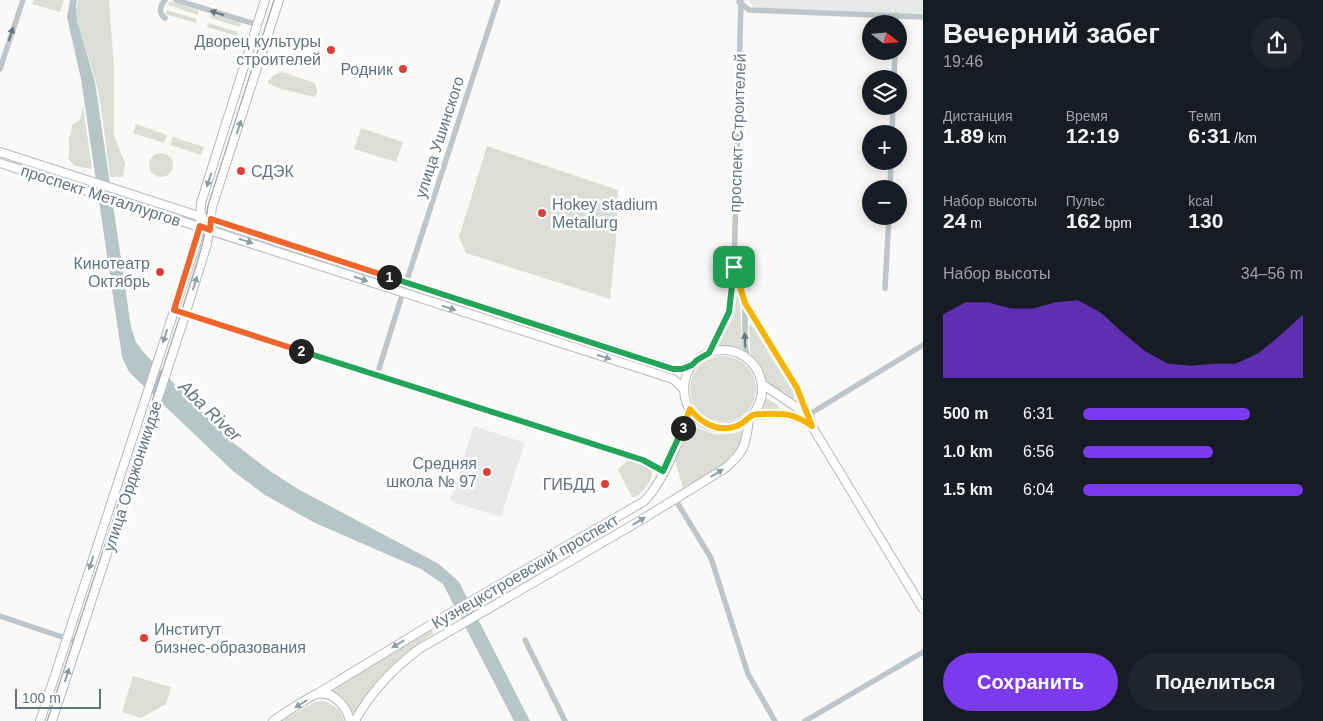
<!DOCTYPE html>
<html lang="ru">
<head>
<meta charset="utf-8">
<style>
	body { margin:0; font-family:Helvetica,sans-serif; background:#20242c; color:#f1f3f6; height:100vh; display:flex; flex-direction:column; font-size:19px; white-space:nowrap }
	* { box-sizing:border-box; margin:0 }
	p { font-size:16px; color:#9ea1a6 }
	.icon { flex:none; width:28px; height:28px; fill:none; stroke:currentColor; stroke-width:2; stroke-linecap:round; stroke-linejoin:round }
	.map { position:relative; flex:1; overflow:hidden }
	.drawer { display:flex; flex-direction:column; background:#171b24; width:400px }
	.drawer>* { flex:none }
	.needle { width:32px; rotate:107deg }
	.tools { position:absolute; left:862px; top:15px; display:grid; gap:10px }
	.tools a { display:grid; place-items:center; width:45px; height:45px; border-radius:50%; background:#171b24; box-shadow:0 2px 12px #0003; font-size:25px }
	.scale { position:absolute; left:15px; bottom:12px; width:86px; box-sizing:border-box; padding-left:5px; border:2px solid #61747c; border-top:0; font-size:14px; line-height:18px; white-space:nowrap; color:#61747c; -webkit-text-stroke:4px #fff; paint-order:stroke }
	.pin { position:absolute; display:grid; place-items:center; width:42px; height:42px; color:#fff; margin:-21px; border-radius:10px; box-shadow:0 2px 8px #0006 }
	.km { position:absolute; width:25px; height:25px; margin:-12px; border-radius:50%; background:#222; color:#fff; font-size:14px; line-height:25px; text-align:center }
	.round { display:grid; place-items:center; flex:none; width:52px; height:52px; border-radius:26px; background:#20242c }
	.summary { display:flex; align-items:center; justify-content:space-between; height:85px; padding:0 20px }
	h1 { font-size:28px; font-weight:700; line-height:38px }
	.figures { display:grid; grid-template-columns:repeat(3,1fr); gap:8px; height:85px; padding:5px 20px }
	.figures div { display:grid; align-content:center }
	.figures b { font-size:21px; font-weight:700 }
	.figures small { font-size:14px; font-weight:400 }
	.figures p { font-size:14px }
	.chart { height:140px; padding:10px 20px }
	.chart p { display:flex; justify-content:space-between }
	.chart svg { width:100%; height:90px; margin-top:5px; fill:#7c3aed; opacity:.7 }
	.cta { display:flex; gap:10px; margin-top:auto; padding:10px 20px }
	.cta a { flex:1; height:58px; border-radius:30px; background:#7c3aed; color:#fff; font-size:20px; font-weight:700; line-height:58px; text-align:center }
	.cta a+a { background:#20242c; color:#f1f3f6 }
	ul { padding:0 20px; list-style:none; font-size:16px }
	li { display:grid; grid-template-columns:80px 60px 1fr; align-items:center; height:38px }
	li i { height:12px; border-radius:6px; background:#7c3aed }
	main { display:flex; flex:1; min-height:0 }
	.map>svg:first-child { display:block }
</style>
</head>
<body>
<main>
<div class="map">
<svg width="923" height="721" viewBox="0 0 923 721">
	<rect width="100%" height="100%" fill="#faf9f8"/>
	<g fill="#e8e9e9">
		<path d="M 749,0 L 923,0 L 923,16 L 756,8 L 752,6 Z"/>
		<path d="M 474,426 L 525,443 L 501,517 L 450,501 Z"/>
	</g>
	<g fill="#dbded7">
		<path d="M 34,0 L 64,0 L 60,12 L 32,4 Z"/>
		<path d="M 78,0 L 109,0 L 114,68 L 114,136 L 125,163 L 123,177 L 110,177 C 106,146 103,113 96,82 C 91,59 71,23 78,0 Z"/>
		<path d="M 169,1 L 199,11 L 198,15 L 168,5 Z"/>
		<path d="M 167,10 L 197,19 L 196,23 L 165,14 Z"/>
		<path d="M 211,14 L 241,23 L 240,27 L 210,18 Z"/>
		<path d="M 208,23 L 239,32 L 237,36 L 207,27 Z"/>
		<path d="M 282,72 L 315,83 C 317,89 319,94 314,97 L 278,88 L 268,83 L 268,81 C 273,76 276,73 282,72 Z"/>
		<path d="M 83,106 L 92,169 L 75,166 L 68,159 C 70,152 69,149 69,142 C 68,138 72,131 72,125 L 80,120 Z"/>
		<path d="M 136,124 L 167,135 L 164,143 L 133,133 Z"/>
		<path d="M 361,128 L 403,142 L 396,162 L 354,149 Z"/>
		<path d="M 173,137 L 204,147 L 201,155 L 170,145 Z"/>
		<path d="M 487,146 L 618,190 L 616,240 L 610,299 L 466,253 L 459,237 Z"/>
		<circle cx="161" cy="165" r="12"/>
		<path d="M 737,293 L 740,304 L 742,347 L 741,350 L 739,351 L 718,346 L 734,315 Z"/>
		<path d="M 751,324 L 794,393 L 794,398 L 791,399 L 770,386 L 752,358 L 750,351 L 749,327 Z"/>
		<circle cx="723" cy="389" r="33"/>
		<path d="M 766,398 L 778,405 L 779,409 L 763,412 L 762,408 Z"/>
		<path d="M 692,424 C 708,435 723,437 741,431 L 743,434 C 737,464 707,474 683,488 L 675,461 Z"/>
		<path d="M 632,460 C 637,462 644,463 648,466 C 659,475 643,493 635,497 L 632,497 L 619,472 L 618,469 L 627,461 Z"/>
		<path d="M 431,629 L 433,634 C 403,653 371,681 355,715 L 342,697 L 328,692 Z"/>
		<path d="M 133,676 L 171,687 L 166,704 L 141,718 L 122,712 Z"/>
		<path d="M 322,701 C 334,704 341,709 344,721 L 280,721 L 315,702 Z"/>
	</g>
	<path fill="#b6c6c7" d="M 70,0 L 77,0 L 76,5 L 77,21 L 95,82 L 131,327 L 136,342 L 145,354 L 231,441 L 270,471 L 298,489 L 439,564 L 459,582 L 530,721 L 514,721 L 443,584 L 421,569 L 315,523 L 265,495 L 233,471 L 129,372 L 122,357 L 81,79 L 67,17 Z"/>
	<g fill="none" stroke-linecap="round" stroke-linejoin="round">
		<defs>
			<g id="major">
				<path d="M 0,152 L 673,369 L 682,369 L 692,365"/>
				<path d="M 0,163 L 673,379 L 684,389"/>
				<circle cx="723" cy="389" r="39"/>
				<path d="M 762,384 L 808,415 L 813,428 L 923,609"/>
				<path d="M 753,415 C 779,413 788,411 811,425"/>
				<path d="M 317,694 L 440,619 L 643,502 C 662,485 682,435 690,409"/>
				<path d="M 40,721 L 197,241 L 200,226 L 201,203 L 265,0"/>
				<path d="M 52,721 L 180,331 L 207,244 L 212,207 L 279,0"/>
				<path d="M 273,721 C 280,716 310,696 317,694 C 333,690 347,707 350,721"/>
				<path d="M 355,721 C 370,693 394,668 419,649 L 641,520 L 724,469 C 744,453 746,445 749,419"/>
			</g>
		</defs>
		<use href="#major" stroke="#b3b9bc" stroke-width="10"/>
		<g stroke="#bfc5c8" stroke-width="5.5">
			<path d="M 176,0 L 258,25"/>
			<path d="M 739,2 L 749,10 L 923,17"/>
			<path d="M 165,18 C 158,13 160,5 165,0"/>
			<path d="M 896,24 L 896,15"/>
			<path d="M 0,69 L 23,0"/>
			<path d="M 894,79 L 895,51"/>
			<path d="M 892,134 L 893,106"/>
			<path d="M 890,189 L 891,161"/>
			<path d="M 735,272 L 745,303 L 745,344 L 747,358"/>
			<path d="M 406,283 L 498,0"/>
			<path d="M 885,288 L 889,216"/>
			<path d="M 745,303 L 797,389 L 808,415 L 923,345"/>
			<path d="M 174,310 L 643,460 L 663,471"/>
			<path d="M 709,353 L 729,312 L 734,267 L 741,0"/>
			<path d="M 377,375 L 403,292"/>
			<path d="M 675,499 L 711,558 L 748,674 L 775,721"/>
			<path d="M 0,616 L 77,642"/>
			<path d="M 525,640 L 565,721"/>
			<path d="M 805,721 L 923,652"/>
		</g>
		<use href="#major" stroke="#fff" stroke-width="8"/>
		<path stroke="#a1aaae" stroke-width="1" d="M 47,721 L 198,261 L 205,234 L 208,206 L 274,0"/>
	</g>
	<defs><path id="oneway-solid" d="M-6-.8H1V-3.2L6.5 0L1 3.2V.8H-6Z" transform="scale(1.25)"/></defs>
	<g fill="#667880">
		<use href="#oneway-solid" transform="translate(217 13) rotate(-163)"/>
		<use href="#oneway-solid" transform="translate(11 34) rotate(-72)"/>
		<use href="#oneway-solid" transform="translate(745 340) rotate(-92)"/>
	</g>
	<g fill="#909ea3">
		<use href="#oneway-solid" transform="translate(239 127) rotate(-72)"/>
		<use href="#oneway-solid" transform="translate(209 180) rotate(108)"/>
		<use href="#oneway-solid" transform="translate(246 241) rotate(18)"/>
		<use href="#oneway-solid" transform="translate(361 279) rotate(19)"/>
		<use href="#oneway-solid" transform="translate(195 283) rotate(-73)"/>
		<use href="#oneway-solid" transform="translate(449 308) rotate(18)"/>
		<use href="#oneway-solid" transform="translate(165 336) rotate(108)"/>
		<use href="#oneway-solid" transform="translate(604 357) rotate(18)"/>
		<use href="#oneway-solid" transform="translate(717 473) rotate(-31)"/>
		<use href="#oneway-solid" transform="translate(639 521) rotate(-31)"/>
		<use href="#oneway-solid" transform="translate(91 563) rotate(108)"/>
		<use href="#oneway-solid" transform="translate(398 644) rotate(149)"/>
		<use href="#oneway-solid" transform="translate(67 675) rotate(-72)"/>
		<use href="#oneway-solid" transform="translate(301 704) rotate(148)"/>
	</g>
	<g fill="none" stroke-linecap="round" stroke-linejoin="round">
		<defs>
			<path id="split-1" d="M 389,277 L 673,369 L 682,369 L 692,365 L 697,360 L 709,353 L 729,312 L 734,267"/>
			<path id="split-2" d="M 301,351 L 174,310 L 200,226 L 210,230 L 211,219 L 389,277"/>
			<path id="split-3" d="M 301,351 L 643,460 L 663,471 L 683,428"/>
			<path id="split-4" d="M 683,428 L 690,409 C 701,423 718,433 737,426 C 743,424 747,418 753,415 C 756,414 761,414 764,414 C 786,413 794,414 812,426 L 797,388 L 745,303 L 734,267"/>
		</defs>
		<use href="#split-1" stroke="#fff" stroke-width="10"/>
		<use href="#split-2" stroke="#fff" stroke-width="10"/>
		<use href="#split-3" stroke="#fff" stroke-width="10"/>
		<use href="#split-4" stroke="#fff" stroke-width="10"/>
		<use href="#split-1" stroke="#22a559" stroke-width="6"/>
		<use href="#split-2" stroke="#f0652b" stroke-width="6"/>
		<use href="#split-3" stroke="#22a559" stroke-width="6"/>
		<use href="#split-4" stroke="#f5b400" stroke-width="6"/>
	</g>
	<g fill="#de3e33" stroke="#fff" stroke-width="2">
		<circle cx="331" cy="50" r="5"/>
		<circle cx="403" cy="69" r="5"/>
		<circle cx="241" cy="171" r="5"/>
		<circle cx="542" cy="213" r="5"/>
		<circle cx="160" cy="272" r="5"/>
		<circle cx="487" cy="472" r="5"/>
		<circle cx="605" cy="484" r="5"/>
		<circle cx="144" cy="638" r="5"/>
	</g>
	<g text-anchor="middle" stroke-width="5" stroke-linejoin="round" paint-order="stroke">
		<g font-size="16" fill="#61747c" stroke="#fff" text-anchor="end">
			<text x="321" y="47">Дворец культуры<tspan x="321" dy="18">строителей</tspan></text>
			<text x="393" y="75">Родник</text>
			<text x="251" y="177" text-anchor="start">СДЭК</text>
			<text x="552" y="210" text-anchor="start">Hokey stadium<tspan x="552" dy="18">Metallurg</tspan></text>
			<text x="150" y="269">Кинотеатр<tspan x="150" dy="18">Октябрь</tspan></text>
			<text x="477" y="469">Средняя<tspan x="477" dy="18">школа № 97</tspan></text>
			<text x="595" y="490">ГИБДД</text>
			<text x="154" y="635" text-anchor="start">Институт<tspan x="154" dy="18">бизнес-образования</tspan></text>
		</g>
		<g font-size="16" fill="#61747c" stroke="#fff">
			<text transform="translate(737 133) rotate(-88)" y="6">проспект Строителей</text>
			<text transform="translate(439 137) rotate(-72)" y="6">улица Ушинского</text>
			<text transform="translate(101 195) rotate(18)" y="6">проспект Металлургов</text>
			<text transform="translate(132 476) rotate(-72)" y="6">улица Орджоникидзе</text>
			<text transform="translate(525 571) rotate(-30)" y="6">Кузнецкстроевский проспект</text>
		</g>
		<g font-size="18" font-style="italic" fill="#60787b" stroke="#fff">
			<text transform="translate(210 411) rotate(44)" y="6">Aba River</text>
		</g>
	</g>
</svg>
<div class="tools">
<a><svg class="needle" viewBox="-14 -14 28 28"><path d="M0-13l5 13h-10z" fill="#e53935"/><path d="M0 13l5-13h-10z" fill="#9ea1a6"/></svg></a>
<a><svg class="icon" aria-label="layers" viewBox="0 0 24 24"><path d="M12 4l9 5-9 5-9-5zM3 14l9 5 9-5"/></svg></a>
<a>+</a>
<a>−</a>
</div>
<div class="scale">100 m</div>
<div class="pin" style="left:734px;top:267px;background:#1e9e55"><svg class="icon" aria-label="arrive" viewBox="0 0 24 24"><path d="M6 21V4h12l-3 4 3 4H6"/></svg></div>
<b class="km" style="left:389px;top:277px">1</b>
<b class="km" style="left:301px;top:351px">2</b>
<b class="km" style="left:683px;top:428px">3</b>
</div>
<section class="drawer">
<div class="summary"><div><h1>Вечерний забег</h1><p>19:46</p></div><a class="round"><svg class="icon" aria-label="share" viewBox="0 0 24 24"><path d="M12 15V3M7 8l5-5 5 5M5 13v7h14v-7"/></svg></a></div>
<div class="figures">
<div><p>Дистанция</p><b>1.89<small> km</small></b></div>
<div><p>Время</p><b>12:19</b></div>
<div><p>Темп</p><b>6:31<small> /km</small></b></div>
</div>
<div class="figures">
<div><p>Набор высоты</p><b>24<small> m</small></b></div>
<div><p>Пульс</p><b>162<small> bpm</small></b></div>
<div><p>kcal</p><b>130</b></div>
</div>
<div class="chart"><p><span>Набор высоты</span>34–56 m</p>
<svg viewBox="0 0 160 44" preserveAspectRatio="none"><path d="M0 44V13L10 7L20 7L30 10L40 10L50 7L60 6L70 12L80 22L90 31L100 37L110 38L120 37L130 37L140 32L150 23L160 13V44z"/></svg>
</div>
<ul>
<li><b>500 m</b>6:31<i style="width:76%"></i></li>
<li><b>1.0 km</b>6:56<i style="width:59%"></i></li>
<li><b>1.5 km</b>6:04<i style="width:100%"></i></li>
</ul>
<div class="cta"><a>Сохранить</a><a>Поделиться</a></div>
</section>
</main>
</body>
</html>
